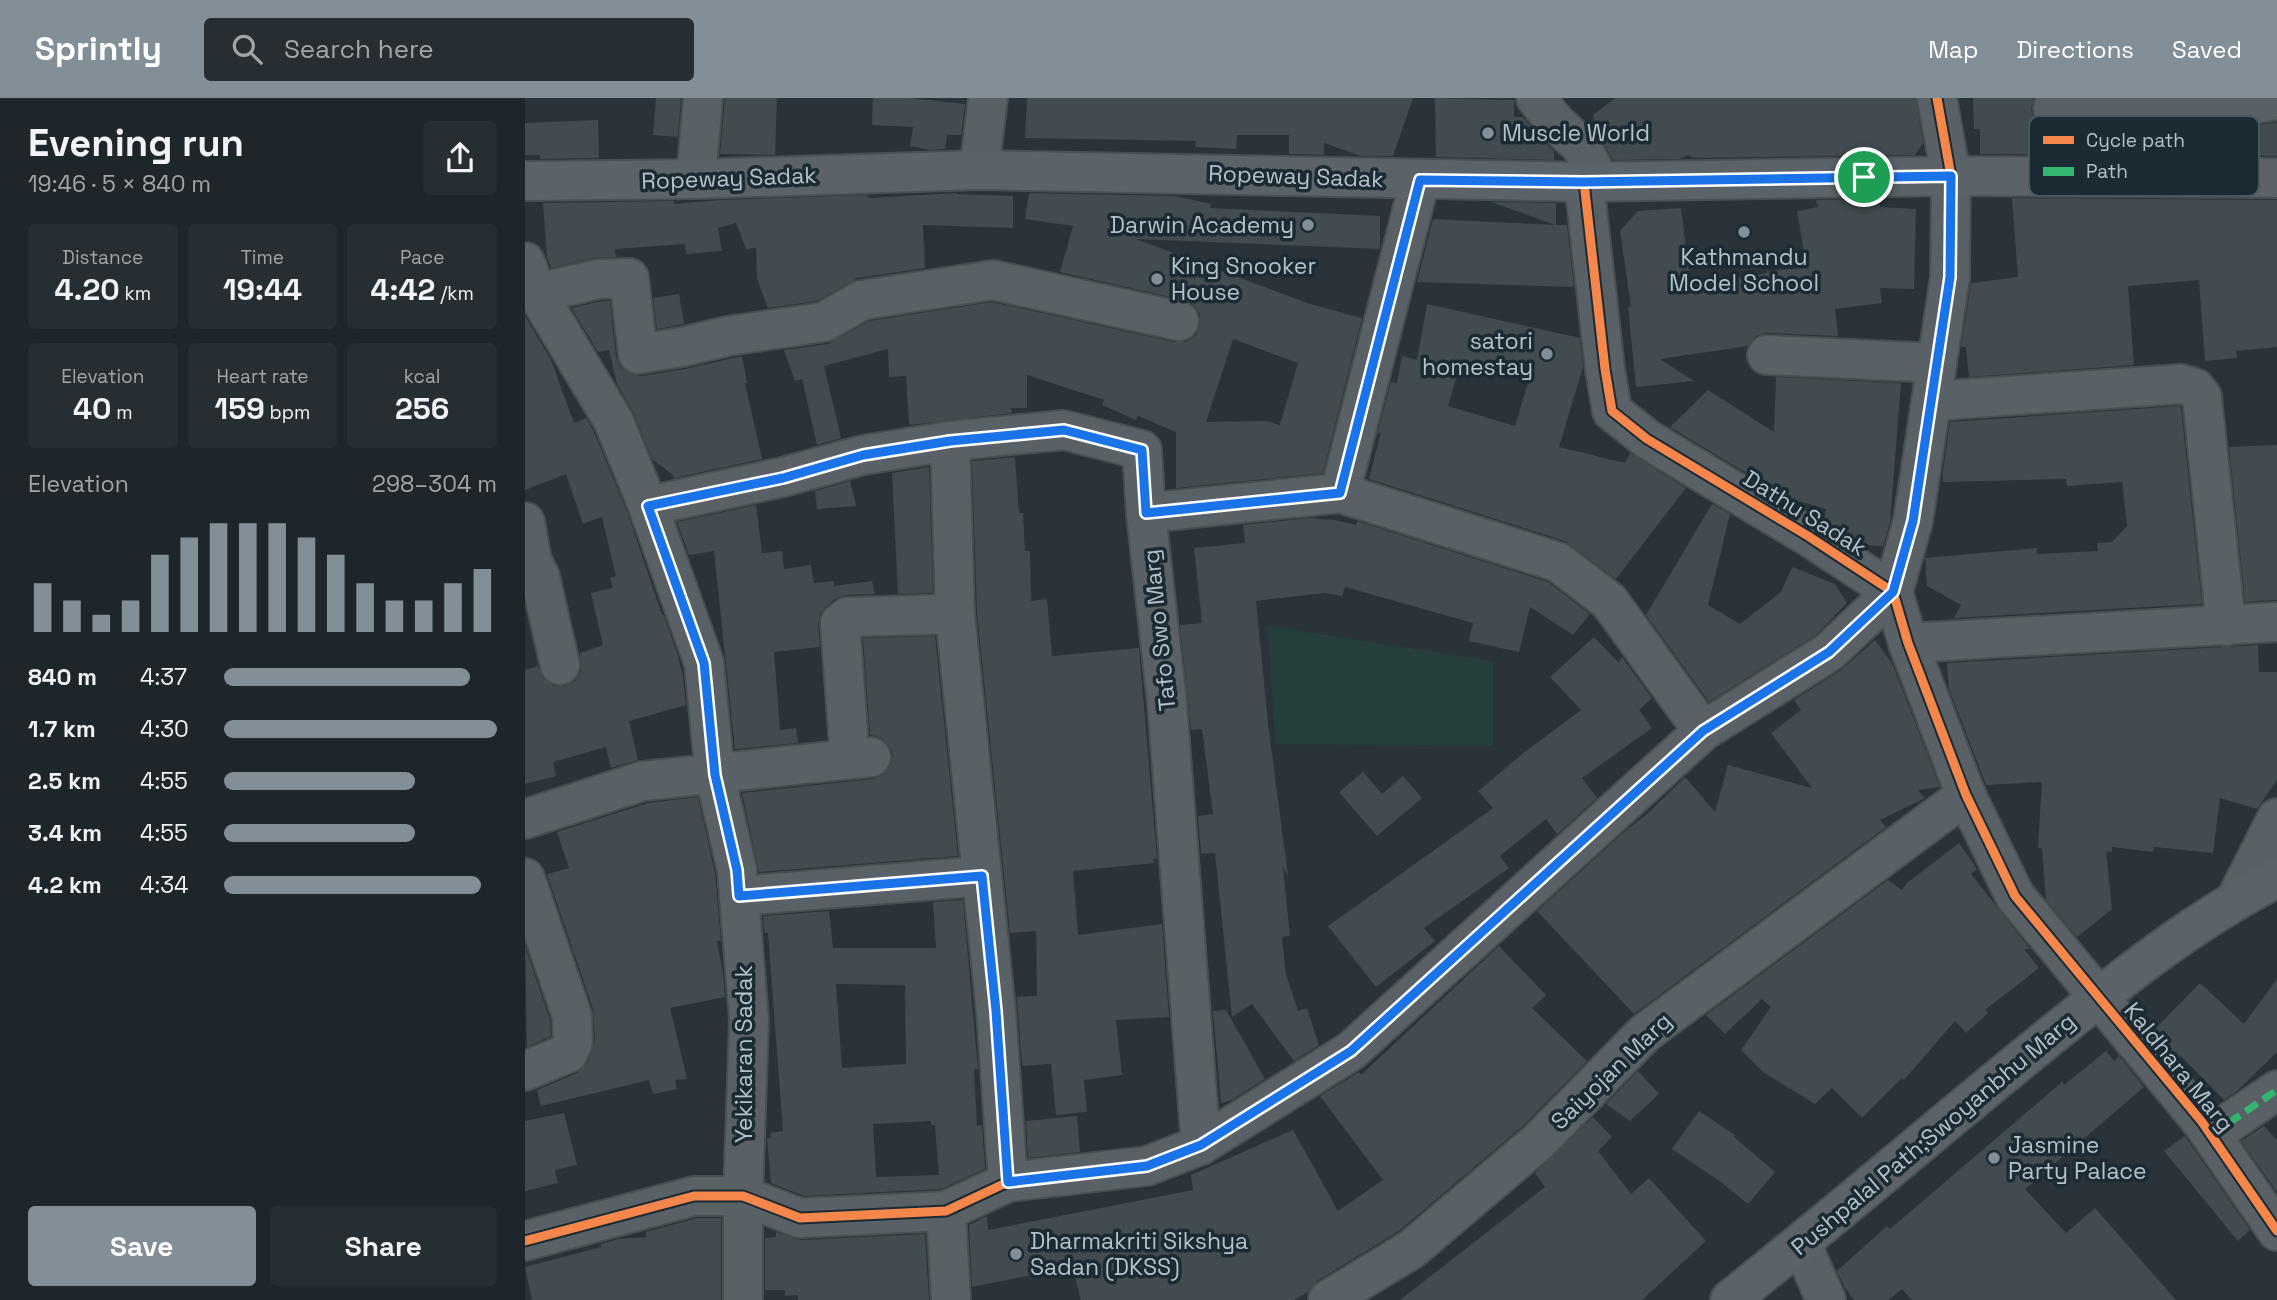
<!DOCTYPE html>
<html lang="en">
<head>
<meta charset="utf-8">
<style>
	body { margin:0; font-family:"Space Grotesk",sans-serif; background:#272e33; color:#f1f3f6; height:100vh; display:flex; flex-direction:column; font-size:26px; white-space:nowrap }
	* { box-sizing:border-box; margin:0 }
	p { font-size:23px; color:#a1a5a9 }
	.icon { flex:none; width:38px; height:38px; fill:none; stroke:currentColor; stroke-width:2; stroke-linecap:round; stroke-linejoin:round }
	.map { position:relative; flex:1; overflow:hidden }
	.side { display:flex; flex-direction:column; background:#1f262b; width:525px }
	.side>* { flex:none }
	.pin { position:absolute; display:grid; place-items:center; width:60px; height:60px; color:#fff; margin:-30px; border:4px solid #fff; border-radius:50%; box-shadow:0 2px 7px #0007 }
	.round { display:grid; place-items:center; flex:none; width:74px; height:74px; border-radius:7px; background:#272e33 }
	.overview { display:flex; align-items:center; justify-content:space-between; height:119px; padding:0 28px }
	h1 { font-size:38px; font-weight:600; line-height:52px }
	.stats { display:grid; grid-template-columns:repeat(3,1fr); gap:10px; height:119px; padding:7px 28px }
	.stats div { display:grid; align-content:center; border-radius:7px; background:#272e33; text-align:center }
	.stats b { font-size:30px; font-weight:600 }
	.stats small { font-size:19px; font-weight:400 }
	.stats p { font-size:19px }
	.chart { height:196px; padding:14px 28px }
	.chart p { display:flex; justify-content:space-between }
	.chart svg { width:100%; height:126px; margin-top:7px; stroke:#838f97; stroke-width:6 }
	.action { display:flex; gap:14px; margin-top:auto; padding:14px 28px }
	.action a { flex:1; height:80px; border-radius:7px; background:#838f97; color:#fff; font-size:28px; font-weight:600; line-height:80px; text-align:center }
	.action a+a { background:#272e33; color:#f1f3f6 }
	ul { padding:0 28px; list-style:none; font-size:23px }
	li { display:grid; grid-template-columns:112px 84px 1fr; align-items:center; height:52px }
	li i { height:18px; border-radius:9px; background:#838f97 }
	header { display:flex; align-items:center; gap:42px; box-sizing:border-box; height:98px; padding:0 35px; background:#838f97; color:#fff }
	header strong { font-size:33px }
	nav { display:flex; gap:38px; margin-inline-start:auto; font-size:24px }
	.search { width:490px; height:63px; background:#272e33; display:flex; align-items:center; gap:18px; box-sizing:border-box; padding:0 24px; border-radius:7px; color:#a1a5a9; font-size:26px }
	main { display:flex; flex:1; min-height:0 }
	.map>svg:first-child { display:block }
</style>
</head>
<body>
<header>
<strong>Sprintly</strong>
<div class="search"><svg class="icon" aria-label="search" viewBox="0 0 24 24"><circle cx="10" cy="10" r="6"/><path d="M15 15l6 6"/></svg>Search here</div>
<nav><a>Map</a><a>Directions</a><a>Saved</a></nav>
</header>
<main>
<section class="side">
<div class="overview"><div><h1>Evening run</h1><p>19:46 · 5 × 840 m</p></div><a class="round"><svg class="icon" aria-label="share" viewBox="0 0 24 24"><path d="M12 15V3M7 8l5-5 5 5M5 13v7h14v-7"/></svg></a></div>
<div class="stats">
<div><p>Distance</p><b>4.20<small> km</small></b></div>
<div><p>Time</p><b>19:44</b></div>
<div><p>Pace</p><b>4:42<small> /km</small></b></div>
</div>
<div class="stats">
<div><p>Elevation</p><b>40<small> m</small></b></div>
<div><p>Heart rate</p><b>159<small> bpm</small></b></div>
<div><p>kcal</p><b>256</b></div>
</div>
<div class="chart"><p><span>Elevation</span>298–304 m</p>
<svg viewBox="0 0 160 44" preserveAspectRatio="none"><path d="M5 44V27M15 44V33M25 44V38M35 44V33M45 44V17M55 44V11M65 44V6M75 44V6M85 44V6M95 44V11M105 44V17M115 44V27M125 44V33M135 44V33M145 44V27M155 44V22"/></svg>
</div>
<ul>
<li><b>840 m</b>4:37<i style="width:90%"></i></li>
<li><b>1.7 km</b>4:30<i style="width:100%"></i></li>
<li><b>2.5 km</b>4:55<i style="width:70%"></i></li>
<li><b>3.4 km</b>4:55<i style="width:70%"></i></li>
<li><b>4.2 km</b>4:34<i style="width:94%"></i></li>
</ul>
<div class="action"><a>Save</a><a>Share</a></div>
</section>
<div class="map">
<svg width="1752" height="1202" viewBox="0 0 1752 1202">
	<rect width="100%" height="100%" fill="#293339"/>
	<path fill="#263e3c" d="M 743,528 L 968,563 L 968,648 L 750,646 Z"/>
	<g fill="#424b50" fill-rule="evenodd">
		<path d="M 131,0 L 156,0 L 153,39 L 128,37 Z"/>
		<path d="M 200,0 L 252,0 L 250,57 L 195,56 Z"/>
		<path d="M 348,0 L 384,0 L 440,6 L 436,37 L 422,37 L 420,51 L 405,52 L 385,48 L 388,29 L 347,27 Z"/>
		<path d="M 502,0 L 888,0 L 868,58 L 836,58 L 799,45 L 799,57 L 764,56 L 764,37 L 712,37 L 711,51 L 670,49 L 671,43 L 500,40 Z"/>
		<path d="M 910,0 L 989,2 L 989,19 L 998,19 L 1013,38 L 1029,53 L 1029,62 L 911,59 Z"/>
		<path d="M 1090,0 L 1391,0 L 1398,45 L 1390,57 L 1168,60 L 1163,57 L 1155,61 L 1088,62 L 1070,31 L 1068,17 Z"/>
		<path d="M 1448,0 L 1509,0 L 1506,11 L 1510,22 L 1518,29 L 1528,32 L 1728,28 L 1752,24 L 1752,58 L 1455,56 L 1455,31 L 1449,31 Z"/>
		<path d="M 73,22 L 74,60 L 15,61 L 15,57 L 0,57 L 0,25 Z"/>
		<path d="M 432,95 L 431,96 L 488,98 L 488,130 L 398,127 L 400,170 L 333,180 L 292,203 L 243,210 L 232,181 L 231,150 L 221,151 L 211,125 L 193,130 L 197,153 L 161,156 L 160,146 L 90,151 L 91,159 L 69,160 L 26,170 L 22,160 L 18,105 L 149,103 L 149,106 L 196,102 L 342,97 L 343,100 Z"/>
		<path d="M 504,95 L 650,98 L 686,106 L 685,110 L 855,118 L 855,151 L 611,141 L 785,206 L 837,220 L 798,375 L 651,390 L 651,334 L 613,318 L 611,322 L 577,307 L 579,302 L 502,277 L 502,310 L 486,310 L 487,315 L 384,327 L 381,278 L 364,279 L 363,251 L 299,268 L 316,340 L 292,347 L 277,281 L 270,283 L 259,252 L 303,246 L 344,223 L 467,204 L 649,244 L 661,244 L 671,237 L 675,227 L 675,216 L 669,207 L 659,202 L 535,174 L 548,128 L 500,121 ZM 708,241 L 773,265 L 755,327 L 741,323 L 681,324 Z"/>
		<path d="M 1487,100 L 1752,102 L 1752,249 L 1711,253 L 1712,260 L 1680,263 L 1674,182 L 1603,188 L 1609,267 L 1444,279 L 1441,249 L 1436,249 L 1446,185 L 1493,179 Z"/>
		<path d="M 1354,101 L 1355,109 L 1391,111 L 1389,191 L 1355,190 L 1357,205 L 1310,211 L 1313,238 L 1242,235 L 1231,238 L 1223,248 L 1135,261 L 1169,283 L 1111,289 L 1103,209 L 1106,209 L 1095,133 L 1113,113 L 1156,110 L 1166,188 L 1242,175 L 1242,173 L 1278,170 L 1278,166 L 1281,166 L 1272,113 L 1293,109 L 1291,102 Z"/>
		<path d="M 966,104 L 1031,105 L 1031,127 L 1042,127 L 1049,189 L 892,184 L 908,121 L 1030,127 Z"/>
		<path d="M 154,196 L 159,226 L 132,231 L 128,200 Z"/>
		<path d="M 77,203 L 85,203 L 91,259 L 96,270 L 106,276 L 116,278 L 160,271 L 217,258 L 222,285 L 220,285 L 237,361 L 149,380 L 148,377 L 127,361 L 109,316 L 92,286 L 84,252 L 73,254 L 47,211 L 47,210 Z"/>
		<path d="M 902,206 L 1055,240 L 1058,269 L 1034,349 L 1100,365 L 1105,355 L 1161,390 L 1091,481 L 1040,443 L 844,381 L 856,334 L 852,337 L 866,284 L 872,285 L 877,258 L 892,262 ZM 937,261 L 1004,281 L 990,328 L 923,308 Z"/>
		<path d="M 0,218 L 26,262 L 49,325 L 61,320 L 69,334 L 103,416 L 137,517 L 139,517 L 152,555 L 158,579 L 161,607 L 104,623 L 113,662 L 86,670 L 81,649 L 28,664 L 31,678 L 0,686 L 0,572 L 13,568 L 19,581 L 29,588 L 40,588 L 50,583 L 56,573 L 55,555 L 78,547 L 66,495 L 88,490 L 85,480 L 91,478 L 77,419 L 58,426 L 41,376 L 0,392 Z"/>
		<path d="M 1251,279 L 1376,285 L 1365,424 L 1358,448 L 1337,447 L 1299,423 L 1301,411 L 1263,400 L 1145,329 L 1183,292 L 1249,334 Z"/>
		<path d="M 1654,308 L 1656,309 L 1677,506 L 1429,520 L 1436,507 L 1402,488 L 1400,460 L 1512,450 L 1512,456 L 1573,453 L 1572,445 L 1587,444 L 1602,428 L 1597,384 L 1542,388 L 1541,381 L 1418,384 L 1418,374 L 1425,324 Z"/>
		<path d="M 1752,347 L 1752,502 L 1720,504 L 1704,349 Z"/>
		<path d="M 490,359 L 494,415 L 498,415 L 500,453 L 505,453 L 506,503 L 522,501 L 527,558 L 614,550 L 632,761 L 628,761 L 629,765 L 548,773 L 553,837 L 637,826 L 644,919 L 591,922 L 597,977 L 559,982 L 562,1014 L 531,1017 L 526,966 L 497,968 L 492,899 L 512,898 L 511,833 L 485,835 L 452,515 L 447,363 Z"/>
		<path d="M 404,369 L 408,495 L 373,496 L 367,375 Z"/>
		<path d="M 325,383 L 331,408 L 292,411 L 290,393 Z"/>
		<path d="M 1187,406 L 1205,416 L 1183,507 L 1215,526 L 1256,494 L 1267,469 L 1310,486 L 1322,505 L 1291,537 L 1184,604 L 1121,517 Z"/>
		<path d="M 231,407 L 237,455 L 257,453 L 259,471 L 286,467 L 289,485 L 309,483 L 309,488 L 347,483 L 350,496 L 322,497 L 310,501 L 302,508 L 295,515 L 293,526 L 295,549 L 249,554 L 255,632 L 271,630 L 273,645 L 210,651 L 189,453 L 164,457 L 152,424 Z"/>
		<path d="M 785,420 L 810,422 L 831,427 L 832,423 L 1023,484 L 1065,516 L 1048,537 L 1005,509 L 994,554 L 944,543 L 948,525 L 820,489 L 817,498 L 799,495 L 731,503 L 743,626 L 763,777 L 758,770 L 765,838 L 757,839 L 761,877 L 773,913 L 782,910 L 794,947 L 769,963 L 727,906 L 707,919 L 690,755 L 676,756 L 673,718 L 688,716 L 677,631 L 666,632 L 655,527 L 677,525 L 669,450 L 720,445 L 718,427 Z"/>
		<path d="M 410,538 L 433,758 L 234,774 L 217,695 L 348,681 L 359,676 L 366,667 L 368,656 L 363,646 L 355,639 L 345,637 L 338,540 Z"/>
		<path d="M 1069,539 L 1094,565 L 1097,559 L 1127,600 L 1114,612 L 1127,630 L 1057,680 L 1072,700 L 1032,736 L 1021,721 L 975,758 L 984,770 L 899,830 L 910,843 L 851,889 L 803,828 L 968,710 L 953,693 L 1001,653 L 1056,612 L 1025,579 Z"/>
		<path d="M 1350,542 L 1368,567 L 1415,689 L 1393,692 L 1400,700 L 1355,722 L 1361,729 L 1109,916 L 1012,813 L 1098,735 L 1123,715 L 1160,679 L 1190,714 L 1203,667 L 1287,690 L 1246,635 L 1276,612 L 1269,602 L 1316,572 Z"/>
		<path d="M 1733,547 L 1734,574 L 1752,574 L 1752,682 L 1732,711 L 1695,700 L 1688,755 L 1629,749 L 1628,754 L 1587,749 L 1587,754 L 1581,753 L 1587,811 L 1552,839 L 1521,802 L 1517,750 L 1513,750 L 1517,684 L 1461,687 L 1424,591 L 1422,565 Z"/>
		<path d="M 838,674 L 857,696 L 878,678 L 897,700 L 852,738 L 814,694 Z"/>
		<path d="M 173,699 L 190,775 L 196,843 L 192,843 L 198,876 L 200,899 L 145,910 L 162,981 L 150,982 L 152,991 L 128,996 L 124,982 L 16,1008 L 12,992 L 52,975 L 63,964 L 70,943 L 68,911 L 22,776 L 44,770 L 32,734 L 123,705 Z"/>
		<path d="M 1434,745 L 1452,771 L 1446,776 L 1505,851 L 1499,851 L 1514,870 L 1460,912 L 1463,915 L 1441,935 L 1430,923 L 1379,982 L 1377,980 L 1337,1020 L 1307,990 L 1290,1006 L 1238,974 L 1216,952 L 1246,909 L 1237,901 L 1200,936 L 1181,917 L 1363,782 L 1377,792 L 1382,785 Z"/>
		<path d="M 438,802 L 453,971 L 449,972 L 452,1028 L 457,1027 L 460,1071 L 416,1091 L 279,1098 L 246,1085 L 242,1040 L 246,1040 L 245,1035 L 258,1033 L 243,835 L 239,835 L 238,818 L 304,813 L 308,850 L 411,850 L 408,804 ZM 311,886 L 380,887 L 381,966 L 317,970 ZM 406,1023 L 406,1027 L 410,1027 L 414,1077 L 351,1079 L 348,1026 Z"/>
		<path d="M 0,848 L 25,922 L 26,938 L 2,949 Z"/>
		<path d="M 974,848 L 1021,897 L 1007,910 L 1062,963 L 999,1027 L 874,1133 L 792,1183 L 783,1194 L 769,1202 L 556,1202 L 547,1169 L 447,1189 L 444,1127 L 462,1118 L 463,1132 L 668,1092 L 666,1077 L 768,1032 L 813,1113 L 858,1082 L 795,998 L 834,974 L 836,977 Z"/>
		<path d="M 1752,881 L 1752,954 L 1712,993 L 1699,1002 L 1656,958 L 1653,961 L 1629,932 L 1675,885 L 1719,926 Z"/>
		<path d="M 701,912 L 740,981 L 707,1002 L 696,1005 L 688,913 Z"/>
		<path d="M 1581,953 L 1589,963 L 1594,958 L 1619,989 L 1500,1091 L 1541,1135 L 1570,1110 L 1651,1202 L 1387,1202 L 1377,1191 L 1363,1202 L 1329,1202 L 1320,1190 L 1312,1173 L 1362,1128 L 1365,1131 L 1537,984 L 1539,987 Z"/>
		<path d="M 1113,973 L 1134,996 L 1105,1023 L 1081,1006 Z"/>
		<path d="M 1174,1013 L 1210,1037 L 1209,1039 L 1250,1074 L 1223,1106 L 1196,1084 L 1147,1051 Z"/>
		<path d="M 39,1015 L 52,1067 L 30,1072 L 33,1085 L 0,1093 L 0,1023 Z"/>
		<path d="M 552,1018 L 555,1054 L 503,1060 L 501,1023 Z"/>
		<path d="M 1068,1019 L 1087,1039 L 1073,1053 L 1106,1096 L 1124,1080 L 1181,1143 L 1117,1202 L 875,1202 L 1020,1089 L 1010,1075 Z"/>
		<path d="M 1739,1028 L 1752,1042 L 1752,1094 L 1716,1043 Z"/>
		<path d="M 1660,1038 L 1725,1132 L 1713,1143 L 1639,1053 Z"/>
		<path d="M 172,1120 L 196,1120 L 196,1202 L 7,1202 L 0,1169 L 76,1149 L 76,1146 L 94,1141 L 121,1139 L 121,1134 Z"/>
		<path d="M 251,1134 L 276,1142 L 400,1136 L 404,1202 L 273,1202 L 273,1197 L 260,1198 L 260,1192 L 240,1192 L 240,1140 L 251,1139 Z"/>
	</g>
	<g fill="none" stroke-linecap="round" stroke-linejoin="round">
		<defs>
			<g id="minor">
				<path d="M 1011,0 L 1030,24 L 1056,48 L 1075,84"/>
				<path d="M 1528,10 L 1728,6 L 1752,2"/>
				<path d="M 454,72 L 463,0"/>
				<path d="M 171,81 L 178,0"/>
				<path d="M 1059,84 L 1080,271 L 1087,313 L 1122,341 L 1283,438 L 1368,494 L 1383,545 L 1441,697 L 1490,798 L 1677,1024 L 1752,1133"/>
				<path d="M 0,164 L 12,195 L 89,324 L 123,408 L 179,565 L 190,677 L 212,772 L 224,922 L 218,1098 L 218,1202"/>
				<path d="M 12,195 L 74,181 L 104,180 L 113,256 L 157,249 L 203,238 L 299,224 L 337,202 L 468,182 L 654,223"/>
				<path d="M 1242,257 L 1412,265"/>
				<path d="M 1406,303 L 1656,286 L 1670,290 L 1677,299 L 1701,528"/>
				<path d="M 425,343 L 430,516 L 471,913 L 483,1084"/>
				<path d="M 815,395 L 895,82"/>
				<path d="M 123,408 L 258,379 L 338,357 L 425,343 L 539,332 L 617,352 L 621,415 L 642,605 L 676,1047"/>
				<path d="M 621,415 L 815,395 L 1033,464 L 1084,503 L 1178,633"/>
				<path d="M 0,424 L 7,463 L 15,479 L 35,567"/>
				<path d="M 1383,545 L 1752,524"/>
				<path d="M 325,661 L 315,525 L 323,519 L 430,516"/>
				<path d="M 0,721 L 118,683 L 346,659"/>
				<path d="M 0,780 L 47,918 L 48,944 L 43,955 L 0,973"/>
				<path d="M 214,798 L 457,778"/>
				<path d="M 1711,801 L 1752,720"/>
				<path d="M 1686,1037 L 1752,992"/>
				<path d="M 421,1113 L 426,1202"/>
				<path d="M 0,1143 L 169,1098 L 218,1098 L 275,1120 L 421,1113 L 483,1084 L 622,1068 L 676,1047 L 826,953 L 1178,633 L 1304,554 L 1368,494 L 1388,423 L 1425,179 L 1426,78 L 1412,0"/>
				<path d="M 1276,1145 L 1301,1202"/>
				<path d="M 803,1202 L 887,1151 L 1014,1043 L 1120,935 L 1441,697"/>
			</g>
			<g id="major">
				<path d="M 0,83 L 171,81 L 454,72 L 1059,84 L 1426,78 L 1752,80"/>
				<path d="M 1205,1202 C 1305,1122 1402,1039 1501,958 C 1581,893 1660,827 1752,780"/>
			</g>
		</defs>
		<use href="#minor" stroke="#474f53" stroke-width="42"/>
		<use href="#major" stroke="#475055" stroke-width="42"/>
		<use href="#minor" stroke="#5a6166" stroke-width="38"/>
		<use href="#major" stroke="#5c6368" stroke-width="38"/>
		<path stroke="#33b770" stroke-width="7" stroke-dasharray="14 7" stroke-linecap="butt" d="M 1686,1037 L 1752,992"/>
		<defs>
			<g id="cycleway">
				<path d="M 1059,84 L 1080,271 L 1087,313 L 1122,341 L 1283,438 L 1368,494 L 1383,545 L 1441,697 L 1490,798 L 1677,1024 L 1752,1133"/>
				<path d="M 0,1143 L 169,1098 L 218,1098 L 275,1120 L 421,1113 L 483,1084 L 622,1068 L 676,1047 L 826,953 L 1178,633 L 1304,554 L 1368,494 L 1388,423 L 1425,179 L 1426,78 L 1412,0"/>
			</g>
		</defs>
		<use href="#cycleway" stroke="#1c2b33" stroke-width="13"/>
		<use href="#cycleway" stroke="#f5874c" stroke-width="9"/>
	</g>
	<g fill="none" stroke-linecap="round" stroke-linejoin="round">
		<defs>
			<path id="route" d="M 1426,78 L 1425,179 L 1388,423 L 1368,494 L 1304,554 L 1178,633 L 826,953 L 676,1047 L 622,1068 L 483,1084 L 471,913 L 457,778 L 214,798 L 212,772 L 190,677 L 179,565 L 123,408 L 258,380 L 338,357 L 425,343 L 539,332 L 617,352 L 621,415 L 815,395 L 895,82 L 1059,84 Z"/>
		</defs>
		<use href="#route" stroke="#fff" stroke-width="14"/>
		<use href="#route" stroke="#1a73e8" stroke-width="9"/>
	</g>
	<g fill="#838f97" stroke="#1c2b33" stroke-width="2.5">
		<circle cx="963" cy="35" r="7"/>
		<circle cx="783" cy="127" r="7"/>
		<circle cx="1219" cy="134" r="7"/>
		<circle cx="632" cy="181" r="7"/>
		<circle cx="1022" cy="256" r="7"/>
		<circle cx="1469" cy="1060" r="7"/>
		<circle cx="491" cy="1156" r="7"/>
	</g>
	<g text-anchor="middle" stroke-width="7" stroke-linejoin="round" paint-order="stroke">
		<g font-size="23" fill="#b3c1ca" stroke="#1c2b33" text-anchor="start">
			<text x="977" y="43">Muscle World</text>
			<text x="769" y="135" text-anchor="end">Darwin Academy</text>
			<text x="1219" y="167" text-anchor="middle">Kathmandu<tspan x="1219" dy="26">Model School</tspan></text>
			<text x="646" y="176">King Snooker<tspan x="646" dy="26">House</tspan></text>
			<text x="1008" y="251" text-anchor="end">satori<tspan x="1008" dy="26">homestay</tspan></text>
			<text x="1483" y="1055">Jasmine<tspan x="1483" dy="26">Party Palace</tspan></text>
			<text x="505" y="1151">Dharmakriti Sikshya<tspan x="505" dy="26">Sadan (DKSS)</tspan></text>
		</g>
		<g font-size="23" fill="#b3c1ca" stroke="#1c2b33">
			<text transform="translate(771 78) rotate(2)" y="8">Ropeway Sadak</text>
			<text transform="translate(204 80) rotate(-2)" y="8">Ropeway Sadak</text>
			<text transform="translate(1280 415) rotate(32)" y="8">Dathu Sadak</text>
			<text transform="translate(634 532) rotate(-96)" y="8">Tafo Swo Marg</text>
			<text transform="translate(219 956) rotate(-90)" y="8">Yekikaran Sadak</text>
			<text transform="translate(1654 969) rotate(51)" y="8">Kaldhara Marg</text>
			<text transform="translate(1086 973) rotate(-44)" y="8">Saiyojan Marg</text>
			<text transform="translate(1408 1036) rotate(-40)" y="8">Pushpalal Path;Swoyanbhu Marg</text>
		</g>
	</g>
	<rect x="1504" y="18" width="230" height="80" rx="10" fill="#1c2b33" stroke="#495860" stroke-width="2"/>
	<rect x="1518" y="38" width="31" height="8" fill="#f5874c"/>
	<rect x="1518" y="69" width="31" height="9" fill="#33b770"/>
	<g font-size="19" fill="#b3c1ca">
		<text x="1561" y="49">Cycle path</text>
		<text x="1561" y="80">Path</text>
	</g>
</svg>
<div class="pin" style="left:1339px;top:79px;background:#1e9e55"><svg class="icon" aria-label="arrive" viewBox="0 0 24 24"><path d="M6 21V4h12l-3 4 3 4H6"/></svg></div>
</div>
</main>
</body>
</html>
